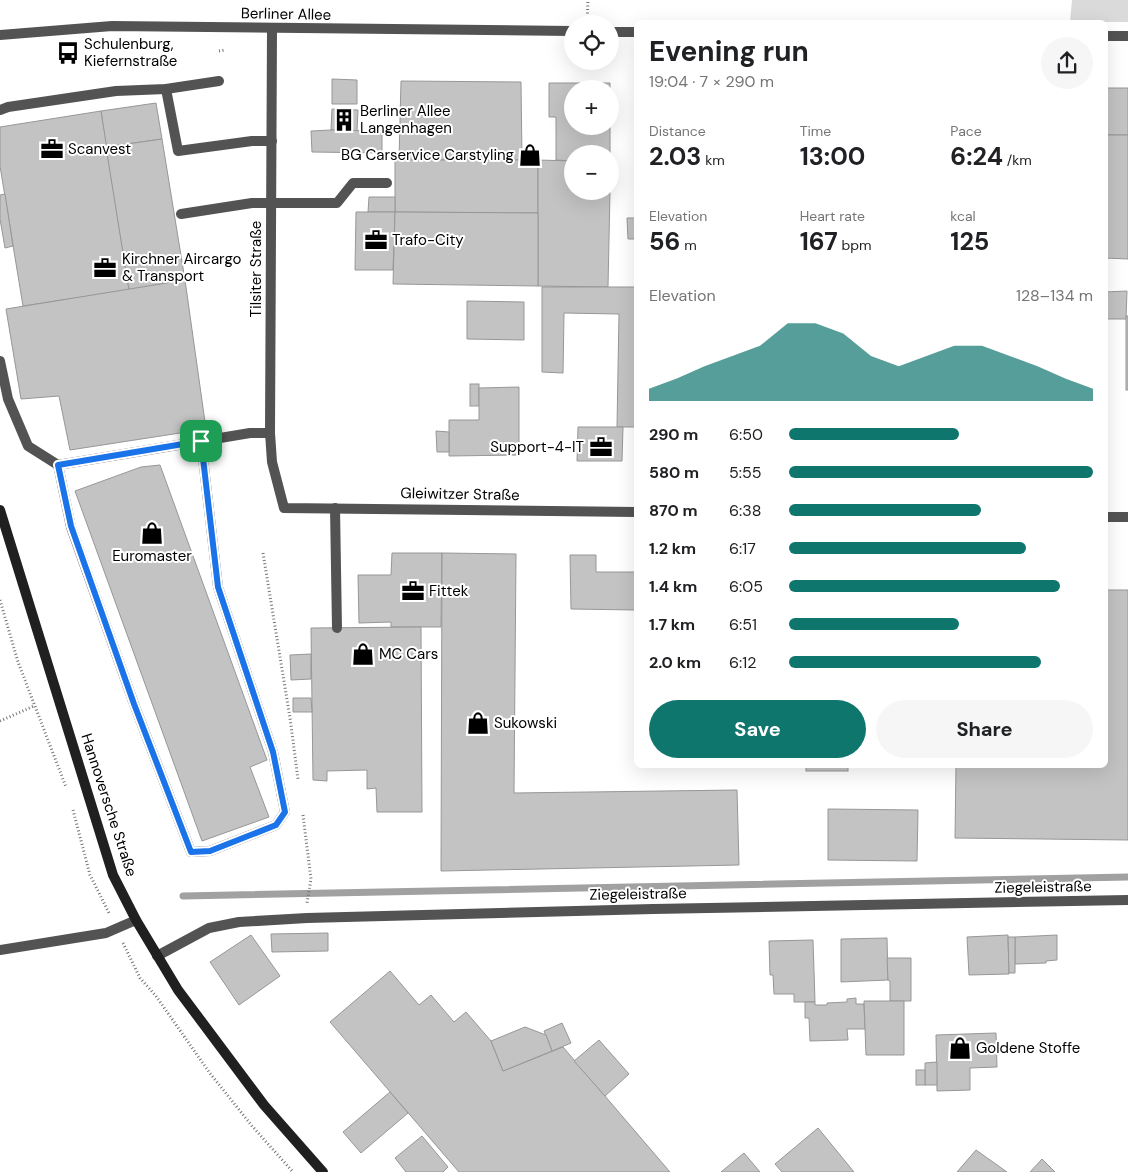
<!DOCTYPE html>
<html lang="en">
<head>
<meta charset="utf-8">
<style>
	body { margin:0; font-family:"DM Sans",sans-serif; background:#f6f6f6; color:#202124; height:100vh; display:flex; flex-direction:column; font-size:19px; white-space:nowrap }
	* { box-sizing:border-box; margin:0 }
	p { font-size:16px; color:#757577 }
	.icon { flex:none; width:28px; height:28px; fill:none; stroke:currentColor; stroke-width:2; stroke-linecap:round; stroke-linejoin:round }
	.map { position:relative; flex:1; overflow:hidden }
	.panel { position:absolute; left:634px; top:20px; width:474px; height:748px; display:flex; flex-direction:column; background:#fff; border-radius:8px; box-shadow:0 5px 20px #0002 }
	.panel>* { flex:none }
	.tools { position:absolute; left:564px; top:15px; display:grid; gap:10px }
	.tools a { display:grid; place-items:center; width:55px; height:55px; border-radius:50%; background:#fff; box-shadow:0 5px 20px #0002; font-size:25px }
	.pin { position:absolute; display:grid; place-items:center; width:42px; height:42px; color:#fff; margin:-21px; border-radius:10px; box-shadow:0 2px 8px #0006 }
	.round { display:grid; place-items:center; flex:none; width:52px; height:52px; border-radius:26px; background:#f6f6f6 }
	.head { display:flex; align-items:center; justify-content:space-between; height:85px; padding:0 15px }
	h1 { font-size:28px; font-weight:700; line-height:38px }
	.figures { display:grid; grid-template-columns:repeat(3,1fr); gap:8px; height:85px; padding:5px 15px }
	.figures div { display:grid; align-content:center }
	.figures b { font-size:25px; font-weight:700 }
	.figures small { font-size:14px; font-weight:400 }
	.figures p { font-size:14px }
	.chart { height:140px; padding:10px 15px }
	.chart p { display:flex; justify-content:space-between }
	.chart svg { width:100%; height:90px; margin-top:5px; fill:#0f766e; opacity:.7 }
	.action { display:flex; gap:10px; margin-top:auto; padding:10px 15px }
	.action a { flex:1; height:58px; border-radius:30px; background:#0f766e; color:#fff; font-size:20px; font-weight:700; line-height:58px; text-align:center }
	.action a+a { background:#f6f6f6; color:#202124 }
	ul { padding:0 15px; list-style:none; font-size:16px }
	li { display:grid; grid-template-columns:80px 60px 1fr; align-items:center; height:38px }
	li i { height:12px; border-radius:6px; background:#0f766e }
	.map>svg:first-child { display:block }
</style>
</head>
<body>
<div class="map">
<svg width="1128" height="1172" viewBox="0 0 1128 1172">
	<rect width="100%" height="100%" fill="#fff"/>
	<path fill="#dadada" d="M 1072,0 L 1128,0 L 1128,22 L 1070,22 Z"/>
	<g fill="none" stroke-linecap="round" stroke-linejoin="round">
		<path stroke="#a1a1a1" stroke-width="7" d="M 183,896 L 1128,877"/>
	</g>
	<g fill="#c3c3c3" stroke="#979797">
		<path d="M 332,79 L 357,80 L 357,104 L 332,104 Z"/>
		<path d="M 401,81 L 521,82 L 522,160 L 399,160 Z"/>
		<path d="M 549,83 L 610,83 L 610,89 L 572,89 L 572,126 L 610,125 L 610,161 L 610,154 L 572,154 L 572,161 L 556,160 L 556,117 L 549,117 Z"/>
		<rect x="1105" y="88" width="23" height="47"/>
		<path d="M 156,103 L 162,139 L 106,147 L 101,111 Z"/>
		<path d="M 332,109 L 358,110 L 357,131 L 331,130 Z"/>
		<path d="M 101,111 L 129,290 L 23,306 L 0,166 L 0,127 Z"/>
		<path d="M 331,130 L 382,131 L 382,153 L 312,152 L 311,131 Z"/>
		<path d="M 1105,135 L 1128,135 L 1128,259 L 1105,258 Z"/>
		<path d="M 162,139 L 185,280 L 129,290 L 106,147 Z"/>
		<path d="M 395,160 L 538,160 L 538,213 L 395,212 Z"/>
		<path d="M 538,160 L 572,161 L 572,191 L 610,191 L 608,287 L 538,286 Z"/>
		<path d="M 5,194 L 13,246 L 5,248 L 0,219 L 0,195 Z"/>
		<path d="M 369,197 L 395,197 L 395,212 L 368,212 Z"/>
		<path d="M 356,212 L 395,212 L 393,270 L 355,270 Z"/>
		<path d="M 395,212 L 538,213 L 538,286 L 393,284 Z"/>
		<path d="M 627,218 L 636,218 L 636,239 L 628,239 Z"/>
		<path d="M 185,280 L 206,429 L 70,450 L 59,396 L 21,399 L 6,309 Z"/>
		<path d="M 542,287 L 636,287 L 636,427 L 617,427 L 619,314 L 564,313 L 563,373 L 542,372 Z"/>
		<path d="M 1127,291 L 1126,319 L 1105,319 L 1105,292 Z"/>
		<path d="M 467,301 L 524,302 L 524,340 L 467,339 Z"/>
		<rect x="1126" y="316" width="2" height="74"/>
		<rect x="470" y="384" width="9" height="22"/>
		<path d="M 519,387 L 519,455 L 449,456 L 449,420 L 479,420 L 479,388 Z"/>
		<path d="M 578,427 L 623,427 L 622,461 L 577,461 Z"/>
		<path d="M 436,431 L 449,432 L 449,452 L 437,452 Z"/>
		<path d="M 160,465 L 267,760 L 250,767 L 269,817 L 202,841 L 75,491 L 141,467 Z"/>
		<path d="M 392,553 L 442,553 L 441,627 L 391,627 L 391,622 L 359,623 L 358,575 L 391,575 Z"/>
		<path d="M 442,553 L 516,554 L 514,793 L 737,790 L 739,865 L 441,871 Z"/>
		<path d="M 570,555 L 596,555 L 596,572 L 636,572 L 636,610 L 571,609 Z"/>
		<path d="M 1105,590 L 1128,590 L 1128,840 L 955,838 L 956,765 L 1105,765 Z"/>
		<path d="M 421,627 L 422,812 L 377,812 L 376,788 L 367,789 L 367,770 L 327,771 L 327,781 L 313,780 L 311,628 Z"/>
		<path d="M 311,654 L 311,679 L 291,680 L 290,655 Z"/>
		<path d="M 293,698 L 311,698 L 312,712 L 293,712 Z"/>
		<rect x="806" y="765" width="42" height="6"/>
		<path d="M 828,809 L 918,810 L 917,861 L 828,860 Z"/>
		<path d="M 328,933 L 328,951 L 272,952 L 271,934 Z"/>
		<path d="M 251,935 L 280,976 L 239,1005 L 210,962 Z"/>
		<path d="M 1008,935 L 1009,974 L 969,975 L 967,937 Z"/>
		<path d="M 1057,935 L 1057,960 L 1046,961 L 1046,963 L 1015,964 L 1015,937 Z"/>
		<path d="M 1008,937 L 1015,937 L 1015,973 L 1009,973 Z"/>
		<path d="M 887,938 L 888,980 L 841,982 L 841,939 Z"/>
		<path d="M 813,940 L 815,1002 L 794,1002 L 794,994 L 774,994 L 773,975 L 770,975 L 769,941 Z"/>
		<path d="M 887,958 L 911,958 L 911,1001 L 890,1001 L 890,981 L 888,980 Z"/>
		<path d="M 390,971 L 419,1005 L 431,995 L 454,1022 L 466,1012 L 491,1041 L 503,1071 L 563,1047 L 670,1172 L 459,1172 L 330,1022 Z"/>
		<path d="M 856,998 L 856,1004 L 864,1004 L 865,1029 L 847,1029 L 848,1040 L 810,1041 L 809,1018 L 805,1018 L 805,1002 L 815,1002 L 815,1005 L 827,1005 L 827,1003 L 847,1002 L 847,999 Z"/>
		<path d="M 864,1001 L 904,1001 L 904,1055 L 866,1055 Z"/>
		<path d="M 562,1023 L 571,1043 L 552,1051 L 544,1031 Z"/>
		<path d="M 525,1027 L 546,1035 L 552,1051 L 503,1071 L 491,1041 Z"/>
		<path d="M 996,1033 L 997,1067 L 970,1068 L 970,1090 L 937,1091 L 936,1035 Z"/>
		<path d="M 599,1040 L 629,1074 L 605,1096 L 574,1061 Z"/>
		<path d="M 937,1062 L 937,1085 L 925,1085 L 925,1063 Z"/>
		<rect x="916" y="1070" width="9" height="15"/>
		<path d="M 390,1092 L 408,1113 L 361,1153 L 343,1132 Z"/>
		<path d="M 818,1128 L 854,1172 L 782,1172 L 775,1164 Z"/>
		<path d="M 422,1136 L 448,1167 L 443,1172 L 406,1172 L 395,1158 Z"/>
		<path d="M 976,1150 L 1007,1172 L 957,1172 Z"/>
		<path d="M 744,1153 L 760,1172 L 721,1172 Z"/>
		<path d="M 1042,1159 L 1055,1172 L 1030,1172 Z"/>
	</g>
	<g fill="none" stroke-linecap="round" stroke-linejoin="round">
		<g stroke="#757575" stroke-width="3" stroke-dasharray="1 2.5" stroke-linecap="butt">
			<path d="M 587,24 L 588,0"/>
			<path d="M 219,51 L 225,50"/>
			<path d="M 263,553 L 290,718 L 298,779"/>
			<path d="M 0,600 L 18,662 L 66,787"/>
			<path d="M 0,721 L 34,706"/>
			<path d="M 73,810 L 90,875 L 110,915"/>
			<path d="M 303,815 L 311,879 L 307,903"/>
			<path d="M 123,943 L 140,978 L 156,996 L 209,1072 L 252,1126 L 293,1172"/>
		</g>
		<g stroke="#535353" stroke-width="10">
			<path d="M 166,89 L 178,151 L 252,141 L 272,141"/>
			<path d="M 0,110 L 8,107 L 116,91 L 166,89 L 219,81"/>
			<path d="M 181,214 L 252,203 L 337,203 L 353,183 L 387,183"/>
			<path d="M 0,361 L 8,399 L 28,446 L 58,465 L 250,433 L 270,433"/>
			<path d="M 58,465 L 71,527 L 134,704 L 191,852 L 210,851 L 276,825 L 285,812 L 273,752 L 218,587 L 201,441"/>
			<path d="M 335,508 L 337,628"/>
			<path d="M 157,956 L 209,928 L 239,922 L 307,918 L 653,909"/>
		</g>
		<g stroke="#535353" stroke-width="10">
			<path d="M 272,29 L 270,433 L 272,462 L 284,508 L 636,512"/>
			<path d="M 610,32 L 636,32"/>
			<path d="M 0,35 L 112,26 L 572,31"/>
			<path d="M 1105,36 L 1128,36"/>
			<path d="M 1105,517 L 1128,517"/>
			<path d="M 653,909 L 1128,900"/>
			<path d="M 0,950 L 106,933 L 136,920"/>
		</g>
		<path stroke="#202020" stroke-width="10" d="M 0,510 L 113,875 L 136,920 L 178,990 L 264,1105 L 323,1172"/>
	</g>
	<g fill="none" stroke-linecap="round" stroke-linejoin="round">
		<defs>
			<path id="route" d="M 201,441 L 218,587 L 273,752 L 285,812 L 276,825 L 210,851 L 191,852 L 134,704 L 71,526 L 58,465 Z"/>
		</defs>
		<use href="#route" stroke="#fff" stroke-width="10"/>
		<use href="#route" stroke="#1a73e8" stroke-width="6"/>
	</g>
	<defs>
		<symbol id="bus-bare" viewBox="-9 -9 18 18"><path d="M-5-6H5V4H4V6H2V4H-2V6H-4V4H-5ZM-3.5-4V0h7V-4ZM-3.5 1.2v1.5H-2V1.2ZM2 1.2v1.5H3.5V1.2Z" fill="#000" stroke="#fff" stroke-width="2.5" paint-order="stroke"/></symbol>
		<symbol id="building-bare" viewBox="-9 -9 18 18"><path d="M-4-6H4V6H1V3H-1V6H-4ZM-2.5-4.3h1.7v1.8h-1.7ZM.8-4.3h1.7v1.8H.8ZM-2.5-1h1.7V.8h-1.7ZM.8-1h1.7V.8H.8Z" fill="#000" stroke="#fff" stroke-width="2.5" paint-order="stroke"/></symbol>
		<symbol id="office-bare" viewBox="-9 -9 18 18"><path d="M-6-3h4V-5.5h4V-3h4V5H-6ZM-1-4.5V-3h2v-1.5ZM-6 0V1H6V0Z" fill="#000" stroke="#fff" stroke-width="2.5" paint-order="stroke"/></symbol>
		<symbol id="shop-bare" viewBox="-9 -9 18 18"><path d="M-5-2.5h2.3a2.7 3.5 0 0 1 5.4 0H5L5.5 6h-11ZM-1.5-2.5h3a1.5 2.3 0 0 0-3 0Z" fill="#000" stroke="#fff" stroke-width="2.5" paint-order="stroke"/></symbol>
	</defs>
	<g fill-rule="evenodd">
		<use href="#bus-bare" x="52" y="37" width="32" height="32"/>
		<use href="#building-bare" x="328" y="104" width="32" height="32"/>
		<use href="#office-bare" x="36" y="133" width="32" height="32"/>
		<use href="#shop-bare" x="514" y="139" width="32" height="32"/>
		<use href="#office-bare" x="360" y="224" width="32" height="32"/>
		<use href="#office-bare" x="89" y="252" width="32" height="32"/>
		<use href="#office-bare" x="585" y="431" width="32" height="32"/>
		<use href="#shop-bare" x="136" y="517" width="32" height="32"/>
		<use href="#office-bare" x="397" y="575" width="32" height="32"/>
		<use href="#shop-bare" x="347" y="638" width="32" height="32"/>
		<use href="#shop-bare" x="462" y="707" width="32" height="32"/>
		<use href="#shop-bare" x="944" y="1032" width="32" height="32"/>
	</g>
	<g text-anchor="middle" stroke-width="4" stroke-linejoin="round" paint-order="stroke">
		<g font-size="15" fill="#000" stroke="#fff">
			<text transform="translate(286 14) rotate(1)" y="5">Berliner Allee</text>
			<text transform="translate(256 269) rotate(-90)" y="5">Tilsiter Straße</text>
			<text transform="translate(460 494) rotate(1)" y="5">Gleiwitzer Straße</text>
			<text transform="translate(109 805) rotate(72)" y="5">Hannoversche Straße</text>
			<text transform="translate(1043 887) rotate(-1)" y="5">Ziegeleistraße</text>
			<text transform="translate(638 894) rotate(-1)" y="5">Ziegeleistraße</text>
		</g>
		<g font-size="15" fill="#000" stroke="#fff" text-anchor="start">
			<text x="84" y="49">Schulenburg,<tspan x="84" dy="17">Kiefernstraße</tspan></text>
			<text x="360" y="116">Berliner Allee<tspan x="360" dy="17">Langenhagen</tspan></text>
			<text x="68" y="154">Scanvest</text>
			<text x="514" y="160" text-anchor="end">BG Carservice Carstyling</text>
			<text x="392" y="245">Trafo-City</text>
			<text x="122" y="264">Kirchner Aircargo<tspan x="122" dy="17">&amp; Transport</tspan></text>
			<text x="584" y="452" text-anchor="end">Support-4-IT</text>
			<text x="152" y="561" text-anchor="middle">Euromaster</text>
			<text x="429" y="596">Fittek</text>
			<text x="379" y="659">MC Cars</text>
			<text x="494" y="728">Sukowski</text>
			<text x="976" y="1053">Goldene Stoffe</text>
		</g>
	</g>
</svg>
<div class="tools">
<a><svg class="icon" aria-label="locate" viewBox="0 0 24 24"><circle cx="12" cy="12" r="6"/><path d="M12 2v4M12 18v4M2 12h4M18 12h4"/></svg></a>
<a>+</a>
<a>−</a>
</div>
<div class="pin" style="left:201px;top:441px;background:#1e9e55"><svg class="icon" aria-label="arrive" viewBox="0 0 24 24"><path d="M6 21V4h12l-3 4 3 4H6"/></svg></div>
<section class="panel">
<div class="head"><div><h1>Evening run</h1><p>19:04 · 7 × 290 m</p></div><a class="round"><svg class="icon" aria-label="share" viewBox="0 0 24 24"><path d="M12 15V3M7 8l5-5 5 5M5 13v7h14v-7"/></svg></a></div>
<div class="figures">
<div><p>Distance</p><b>2.03<small> km</small></b></div>
<div><p>Time</p><b>13:00</b></div>
<div><p>Pace</p><b>6:24<small> /km</small></b></div>
</div>
<div class="figures">
<div><p>Elevation</p><b>56<small> m</small></b></div>
<div><p>Heart rate</p><b>167<small> bpm</small></b></div>
<div><p>kcal</p><b>125</b></div>
</div>
<div class="chart"><p><span>Elevation</span>128–134 m</p>
<svg viewBox="0 0 160 44" preserveAspectRatio="none"><path d="M0 44V38L10 33L20 27L30 22L40 17L50 6L60 6L70 11L80 22L90 27L100 22L110 17L120 17L130 22L140 27L150 33L160 38V44z"/></svg>
</div>
<ul>
<li><b>290 m</b>6:50<i style="width:56%"></i></li>
<li><b>580 m</b>5:55<i style="width:100%"></i></li>
<li><b>870 m</b>6:38<i style="width:63%"></i></li>
<li><b>1.2 km</b>6:17<i style="width:78%"></i></li>
<li><b>1.4 km</b>6:05<i style="width:89%"></i></li>
<li><b>1.7 km</b>6:51<i style="width:56%"></i></li>
<li><b>2.0 km</b>6:12<i style="width:83%"></i></li>
</ul>
<div class="action"><a>Save</a><a>Share</a></div>
</section>
</div>
</body>
</html>
